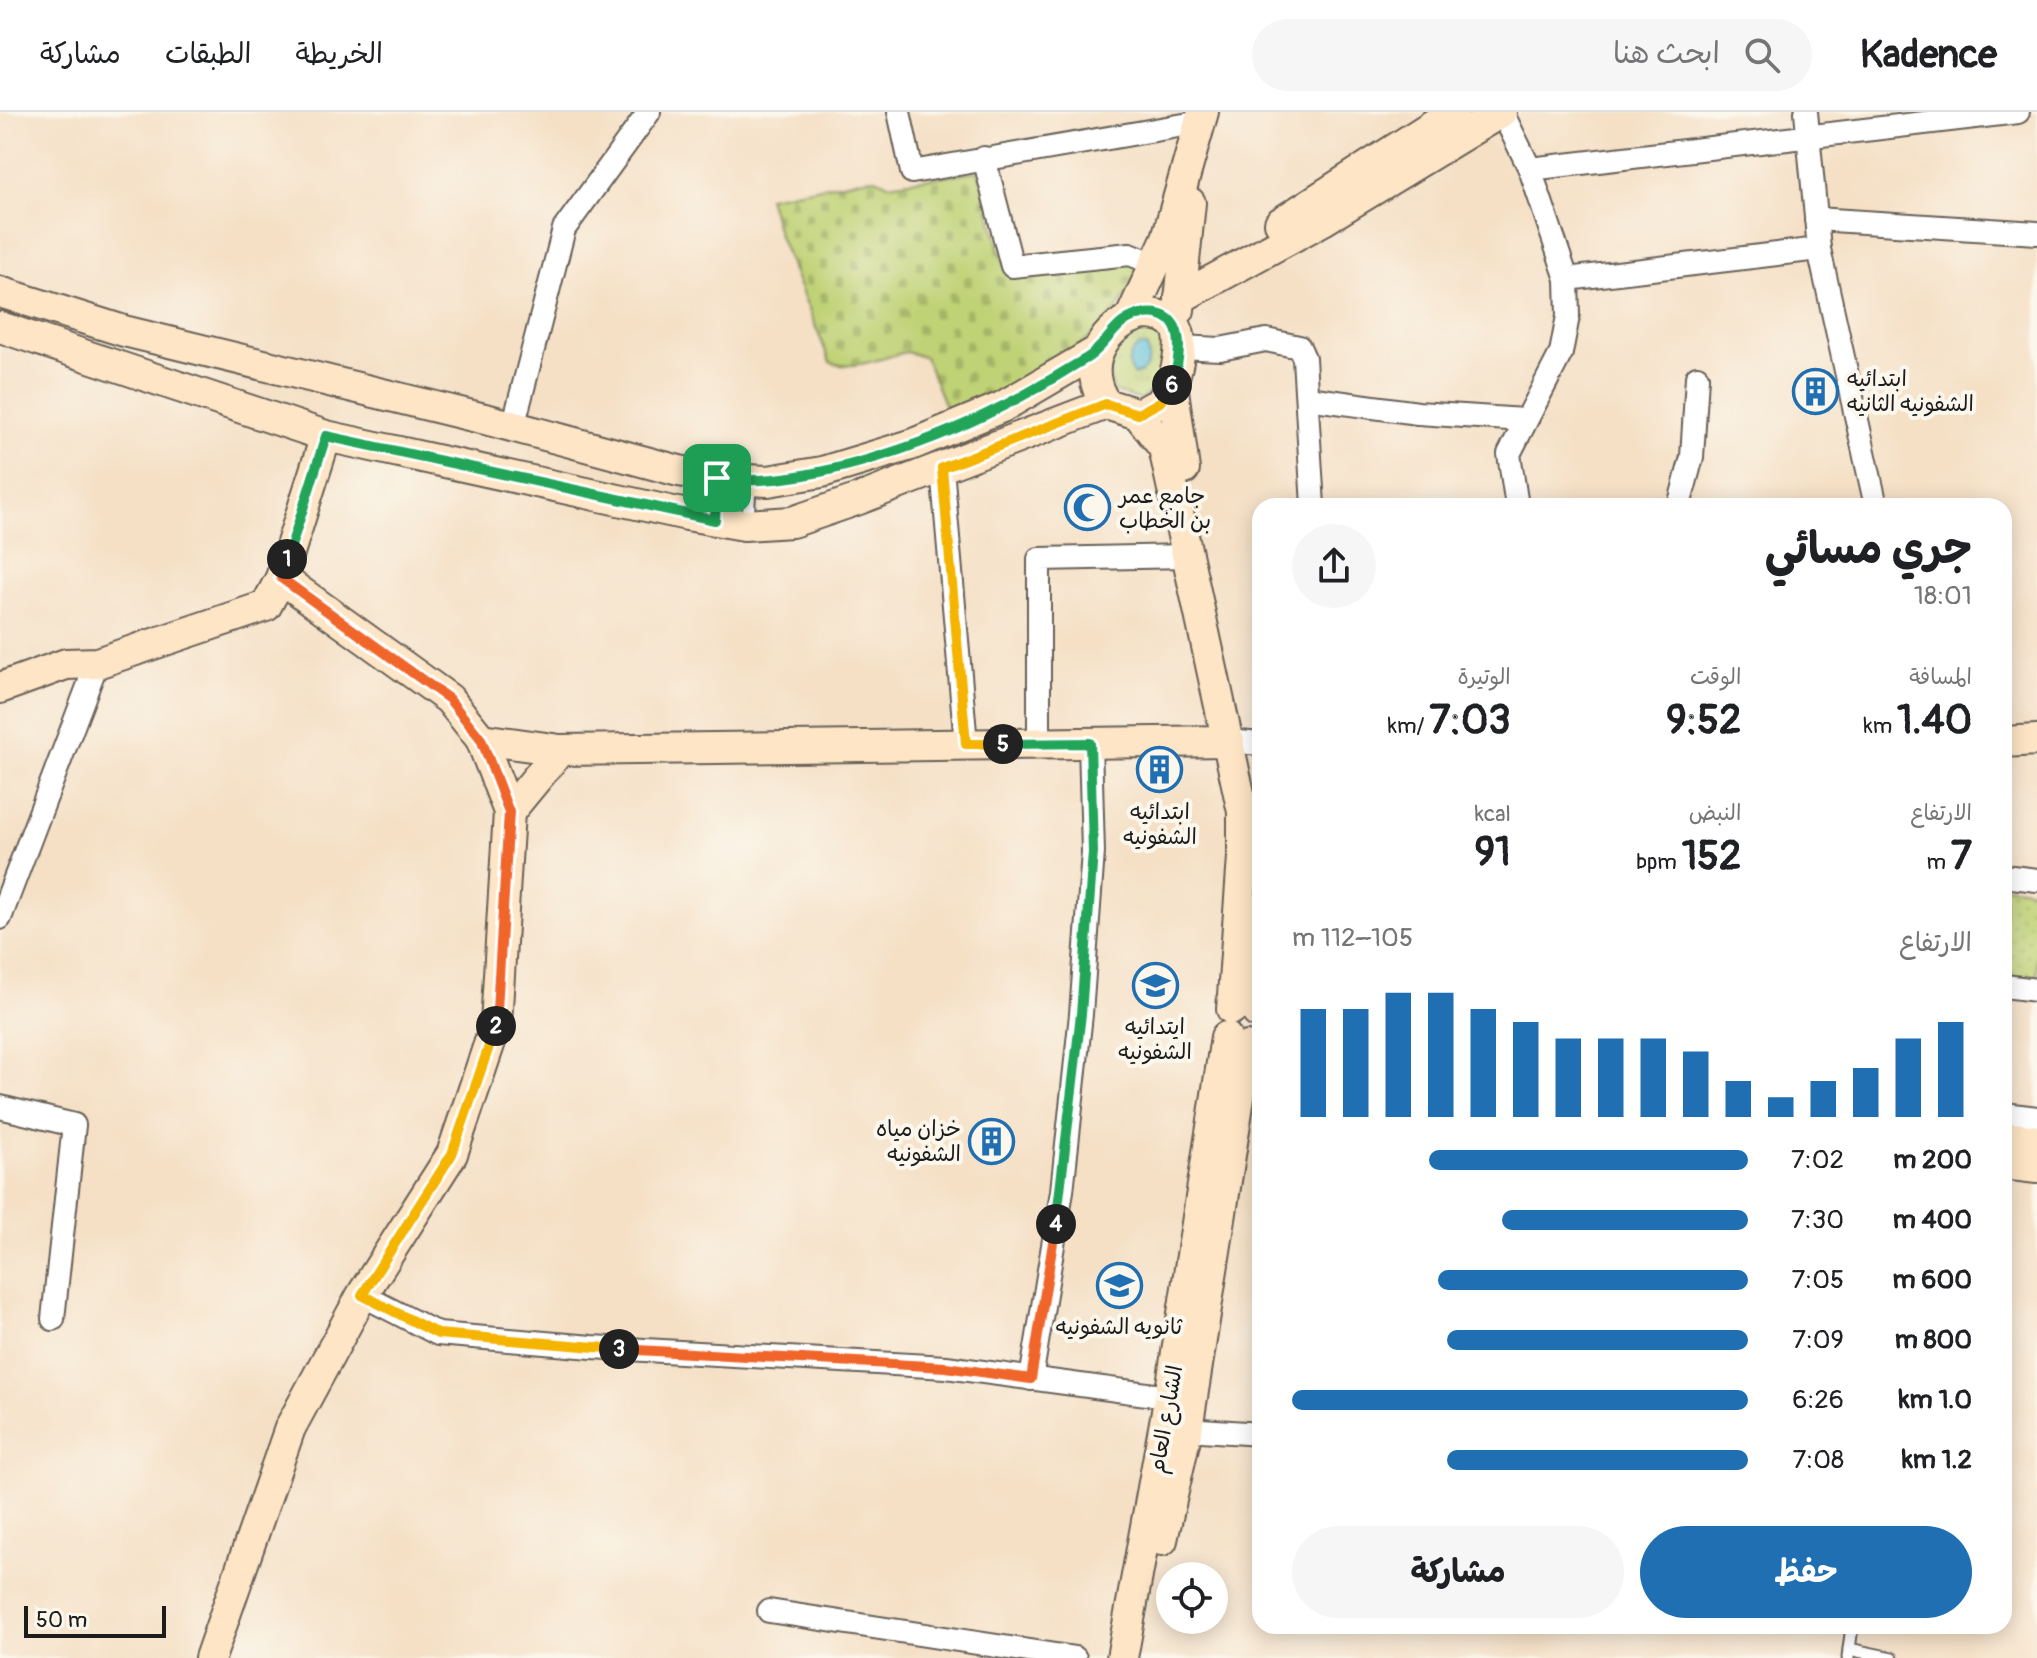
<!DOCTYPE html>
<html lang="ar">
<head>
<meta charset="utf-8">
<style>
	body { margin:0; font-family:Pangolin,"Playpen Sans Arabic",sans-serif; background:#f6f6f6; color:#202124; direction:rtl; height:100vh; display:flex; flex-direction:column; font-size:30px; white-space:nowrap }
	* { box-sizing:border-box; margin:0 }
	p { font-size:26px; color:#757577 }
	.icon { flex:none; width:44px; height:44px; fill:none; stroke:currentColor; stroke-width:2; stroke-linecap:round; stroke-linejoin:round }
	.map { position:relative; flex:1; overflow:hidden; direction:ltr }
	.side { position:absolute; left:1252px; top:386px; width:760px; height:1136px; display:flex; flex-direction:column; background:#fff; border-radius:24px; box-shadow:0 4px 20px #0003; direction:rtl }
	.side>* { flex:none }
	.controls { position:absolute; left:1156px; top:1450px; display:grid; gap:16px }
	.controls a { display:grid; place-items:center; width:72px; height:72px; border-radius:50%; background:#fff; box-shadow:0 4px 20px #0003; font-size:40px }
	.scale { position:absolute; left:24px; bottom:20px; width:142px; box-sizing:border-box; padding-left:8px; border:4px solid #1c1c1c; border-top:0; font-size:22px; line-height:28px; white-space:nowrap; color:#1c1c1c; -webkit-text-stroke:6px #fbf7ec; paint-order:stroke }
	.pin { position:absolute; display:grid; place-items:center; width:68px; height:68px; color:#fff; margin:-34px; border-radius:16px; box-shadow:0 4px 12px #0006 }
	.km { position:absolute; width:40px; height:40px; margin:-20px; border-radius:50%; background:#222; color:#fff; font-size:22px; line-height:40px; text-align:center }
	.round { display:grid; place-items:center; flex:none; width:84px; height:84px; border-radius:42px; background:#f6f6f6 }
	.headline { display:flex; align-items:center; justify-content:space-between; height:136px; padding:0 40px }
	h1 { font-size:44px; font-weight:700; line-height:60px }
	.figures { display:grid; grid-template-columns:repeat(3,1fr); gap:12px; height:136px; padding:8px 40px }
	.figures div { display:grid; align-content:center }
	.figures b { font-size:40px; font-weight:700 }
	.figures small { font-size:22px; font-weight:400 }
	.figures p { font-size:22px }
	.chart { height:224px; padding:16px 40px }
	.chart p { display:flex; justify-content:space-between }
	.chart svg { width:100%; height:144px; margin-top:8px; stroke:#1f6fb2; stroke-width:6 }
	.cta { display:flex; gap:16px; margin-top:auto; padding:16px 40px }
	.cta a { flex:1; height:92px; border-radius:48px; background:#1f6fb2; color:#fff; font-size:32px; font-weight:700; line-height:92px; text-align:center }
	.cta a+a { background:#f6f6f6; color:#202124 }
	ul { padding:0 40px; list-style:none; font-size:26px }
	li { display:grid; grid-template-columns:128px 96px 1fr; align-items:center; height:60px }
	li i { height:20px; border-radius:10px; background:#1f6fb2 }
	header { display:flex; align-items:center; gap:48px; box-sizing:border-box; height:112px; padding:0 40px; background:#fff; border-bottom:2px solid #e0e0e0 }
	header strong { font-size:38px }
	nav { display:flex; gap:44px; margin-inline-start:auto; font-size:28px }
	.search { width:560px; height:72px; background:#f6f6f6; display:flex; align-items:center; gap:20px; box-sizing:border-box; padding:0 28px; border-radius:44px; color:#757577; font-size:30px }
	.map>svg:first-child { display:block }
</style>
</head>
<body>
<header>
<strong>Kadence</strong>
<div class="search"><svg class="icon" aria-label="search" viewBox="0 0 24 24"><circle cx="10" cy="10" r="6"/><path d="M15 15l6 6"/></svg>ابحث هنا</div>
<nav><a>الخريطة</a><a>الطبقات</a><a>مشاركة</a></nav>
</header>
<div class="map">
<svg width="2037" height="1546" viewBox="0 0 2037 1546">
	<defs>
		<pattern id="grass-tufts" width="24" height="20" patternUnits="userSpaceOnUse" patternTransform="scale(2)"><rect width="24" height="20" fill="#c0d276"/><path d="M3 7l-1-3M5 7V3M7 7l1-3M15 17l-1-3M17 17v-4M19 17l1-3" fill="none" stroke="#a4b466"/></pattern>
		<pattern id="cemetery-stones" width="16" height="16" patternUnits="userSpaceOnUse" patternTransform="scale(2)"><rect width="16" height="16" fill="#c0d276"/><path d="M2 7V4a2 2 0 0 1 4 0v3zM10 15v-3a2 2 0 0 1 4 0v3z" fill="#a4b466"/></pattern>
		<pattern id="park-dots" width="8" height="8" patternUnits="userSpaceOnUse" patternTransform="scale(2)"><rect width="8" height="8" fill="#c0d276"/><path d="M2 2h.1M6 6h.1" fill="none" stroke="#a4b466" stroke-width="1.8" stroke-linecap="round"/></pattern>
	</defs>
	<rect width="100%" height="100%" fill="#fbf7ec"/>
	<filter id="ink" filterUnits="userSpaceOnUse"><feTurbulence type="fractalNoise" baseFrequency=".0125" numOctaves="2"/><feDisplacementMap in="SourceGraphic" scale="16" xChannelSelector="R" yChannelSelector="G"/><feConvolveMatrix kernelMatrix="1 2 1 2 8 2 1 2 1" color-interpolation-filters="sRGB"/></filter>
	<filter id="wash" filterUnits="userSpaceOnUse"><feTurbulence type="fractalNoise" baseFrequency=".006" numOctaves="4" result="noise"/><feDisplacementMap in="SourceGraphic" scale="32" xChannelSelector="R" yChannelSelector="G"/><feGaussianBlur stdDeviation="1.8" result="paint"/><feColorMatrix in="noise" values="0 0 0 0 0 0 0 0 0 0 0 0 0 0 0 0 0 1.4 0 .05"/><feComposite in="paint" operator="in"/></filter>
	<g filter="url(#wash)">
		<rect width="100%" height="100%" fill="#f5e0c6"/>
		<path fill="url(#grass-tufts)" stroke="#6e7749" stroke-width="2" d="M 1154,211 L 1168,227 L 1164,265 L 1141,288 L 1115,280 C 1104,258 1108,245 1117,222 Z"/>
		<path fill="url(#cemetery-stones)" stroke="#6e7749" stroke-width="2" d="M 978,59 L 1006,158 L 1135,148 L 1142,155 C 1133,170 1124,190 1112,203 C 1077,244 1003,285 951,298 L 946,297 L 925,245 L 906,240 C 885,245 850,260 830,250 L 779,124 L 768,85 L 869,66 L 876,66 L 888,72 Z"/>
		<path fill="url(#park-dots)" stroke="#6e7749" stroke-width="2" d="M 2004,774 L 2037,778 L 2037,867 L 2004,863 Z"/>
		<path fill="#58bed5" stroke="#3a6d78" stroke-width="2" d="M 1140,234 L 1146,234 C 1152,245 1148,262 1133,263 C 1125,252 1129,241 1140,234 Z"/>
	</g>
	<g filter="url(#ink)">
		<g fill="none" stroke-linecap="round" stroke-linejoin="round">
			<defs>
				<g id="lane">
					<path d="M 716,405 L 717,367"/>
					<path d="M 748,412 L 750,369"/>
					<path d="M 1849,1537 L 1892,1546"/>
					<path d="M 1848,1546 L 1852,1514"/>
				</g>
				<g id="street">
					<path d="M 899,0 L 912,60 L 1201,10"/>
					<path d="M 1502,0 L 1530,57 L 2018,0"/>
					<path d="M 1806,0 L 1819,137 L 1876,394"/>
					<path d="M 984,46 L 1012,154 L 1130,142 L 1155,152"/>
					<path d="M 1530,57 L 1567,167 L 1819,137"/>
					<path d="M 1816,107 L 2037,121"/>
					<path d="M 1180,235 L 1220,237 L 1266,228 L 1299,235 L 1304,246 L 1313,394"/>
					<path d="M 1307,286 L 1418,301 L 1524,308"/>
					<path d="M 513,315 L 564,117 L 649,0"/>
					<path d="M 942,356 L 966,632"/>
					<path d="M 1517,394 L 1509,342 L 1561,241 L 1568,204 L 1567,167"/>
					<path d="M 1679,394 L 1692,345 L 1697,265"/>
					<path d="M 1229,629 L 1260,632"/>
					<path d="M 1039,631 L 1039,447 L 1188,444"/>
					<path d="M 2004,764 L 2037,768"/>
					<path d="M 0,806 L 97,551"/>
					<path d="M 2004,874 L 2037,878"/>
					<path d="M 0,995 L 74,1013 L 53,1207"/>
					<path d="M 2004,1002 L 2037,1006"/>
					<path d="M 362,1183 L 438,1222 L 592,1235 L 946,1255 L 1169,1285"/>
					<path d="M 1031,1267 L 1062,1079 L 1081,902 L 1093,740 L 1090,631"/>
					<path d="M 1187,1317 L 1260,1322"/>
					<path d="M 769,1499 L 1075,1546"/>
				</g>
				<g id="secondary">
					<path d="M 1280,111 L 1453,0"/>
					<path d="M 0,180 L 124,219 L 489,308 L 679,359 L 725,367 L 768,369 L 822,360 L 911,333 L 1002,295 L 1096,240"/>
					<path d="M 1180,186 L 1325,107 L 1501,0"/>
					<path d="M 1179,198 L 1190,91"/>
					<path d="M 1144,202 C 1157,202 1171,204 1177,217 C 1185,233 1174,277 1161,289 C 1155,295 1145,298 1138,302 L 1106,292 C 1080,255 1102,212 1144,202 Z"/>
					<path d="M 1131,205 L 1167,126 L 1203,0"/>
					<path d="M 0,215 L 326,324 L 687,403 L 744,413 L 792,410 L 859,387 L 1106,292"/>
					<path d="M 1172,271 L 1184,357"/>
					<path d="M 1138,302 L 1164,336 L 1243,700 L 1243,745 L 1232,897"/>
					<path d="M 0,576 L 66,552 L 97,551 L 266,494 L 281,466"/>
					<path d="M 481,627 L 560,638 L 1229,629"/>
					<path d="M 2004,630 L 2037,628"/>
					<path d="M 509,700 L 560,638"/>
					<path d="M 1257,900 L 1259,798"/>
					<path d="M 2004,1025 L 2037,1029"/>
					<path d="M 2004,1052 L 2037,1056"/>
					<path d="M 1162,1428 L 1187,1317 L 1247,935"/>
					<path d="M 210,1546 L 290,1316 L 362,1183 L 452,1042 L 496,912 L 509,700 L 481,627 L 449,587 L 281,466 L 326,324"/>
					<path d="M 1122,1546 L 1172,1272 L 1226,925"/>
				</g>
			</defs>
			<use href="#lane" stroke="#686158" stroke-width="15"/>
			<use href="#street" stroke="#686158" stroke-width="26"/>
			<use href="#secondary" stroke="#686158" stroke-width="34"/>
			<use href="#lane" stroke="#fff" stroke-width="11"/>
			<use href="#street" stroke="#fff" stroke-width="22"/>
			<use href="#secondary" stroke="#fde5c5" stroke-width="30"/>
		</g>
	</g>
	<g fill="none" stroke-linecap="round" stroke-linejoin="round" filter="url(#ink)">
		<defs>
			<path id="split-1" d="M 287,447 L 326,324 L 715,408 L 717,366"/>
			<path id="split-2" d="M 287,447 L 281,466 L 449,587 L 481,627 L 509,700 L 496,914"/>
			<path id="split-3" d="M 496,914 L 452,1042 L 362,1183 L 438,1222 L 619,1237"/>
			<path id="split-4" d="M 619,1237 L 946,1255 L 1031,1267 L 1056,1112"/>
			<path id="split-5" d="M 1003,632 L 1090,631 L 1093,740 L 1081,902 L 1056,1112"/>
			<path id="split-6" d="M 1003,632 L 966,632 L 942,356 L 1106,292 L 1138,302 L 1160,290 L 1172,273"/>
			<path id="split-7" d="M 717,366 C 800,379 929,332 1003,294 C 1032,280 1059,262 1087,246 C 1108,233 1115,206 1143,202 C 1189,196 1181,244 1172,273"/>
		</defs>
		<use href="#split-1" stroke="#fff" stroke-width="16"/>
		<use href="#split-2" stroke="#fff" stroke-width="16"/>
		<use href="#split-3" stroke="#fff" stroke-width="16"/>
		<use href="#split-4" stroke="#fff" stroke-width="16"/>
		<use href="#split-5" stroke="#fff" stroke-width="16"/>
		<use href="#split-6" stroke="#fff" stroke-width="16"/>
		<use href="#split-7" stroke="#fff" stroke-width="16"/>
		<use href="#split-1" stroke="#22a559" stroke-width="10"/>
		<use href="#split-2" stroke="#f0652b" stroke-width="10"/>
		<use href="#split-3" stroke="#f5b400" stroke-width="10"/>
		<use href="#split-4" stroke="#f0652b" stroke-width="10"/>
		<use href="#split-5" stroke="#22a559" stroke-width="10"/>
		<use href="#split-6" stroke="#f5b400" stroke-width="10"/>
		<use href="#split-7" stroke="#22a559" stroke-width="10"/>
	</g>
	<defs>
		<symbol id="building-ring" viewBox="-11 -11 22 22"><circle r="9.5" fill="#fbf7ec" stroke="#1f6fb2" stroke-width="1.5"/><path d="M-4-6H4V6H1V3H-1V6H-4ZM-2.5-4.3h1.7v1.8h-1.7ZM.8-4.3h1.7v1.8H.8ZM-2.5-1h1.7V.8h-1.7ZM.8-1h1.7V.8H.8Z" fill="#1f6fb2"/></symbol>
		<symbol id="mosque-ring" viewBox="-11 -11 22 22"><circle r="9.5" fill="#fbf7ec" stroke="#1f6fb2" stroke-width="1.5"/><path d="M3.5-4.9A6 6 0 1 0 3.5 4.9A5 5 0 1 1 3.5-4.9Z" fill="#1f6fb2"/></symbol>
		<symbol id="school-ring" viewBox="-11 -11 22 22"><circle r="9.5" fill="#fbf7ec" stroke="#1f6fb2" stroke-width="1.5"/><path d="M0-5L7-2L0 1L-7-2ZM-4 1L0 2.5L4 1V4Q0 6-4 4Z" fill="#1f6fb2"/></symbol>
	</defs>
	<g fill-rule="evenodd">
		<use href="#building-ring" x="1790" y="254" width="51" height="51"/>
		<use href="#mosque-ring" x="1062" y="370" width="51" height="51"/>
		<use href="#building-ring" x="1134" y="632" width="51" height="51"/>
		<use href="#school-ring" x="1130" y="848" width="51" height="51"/>
		<use href="#building-ring" x="966" y="1004" width="51" height="51"/>
		<use href="#school-ring" x="1094" y="1148" width="51" height="51"/>
	</g>
	<g text-anchor="middle" stroke-width="8" stroke-linejoin="round" paint-order="stroke">
		<g font-size="22" fill="#1c1c1c" stroke="#fbf7ec">
			<text x="1847" y="274" text-anchor="start">ابتدائيه<tspan x="1847" dy="25">الشفونيه الثانيه</tspan></text>
			<text x="1119" y="391" text-anchor="start">جامع عمر<tspan x="1119" dy="25">بن الخطاب</tspan></text>
			<text x="1160" y="707">ابتدائيه<tspan x="1160" dy="25">الشفونيه</tspan></text>
			<text x="1155" y="922">ايتدائيه<tspan x="1155" dy="25">الشفونيه</tspan></text>
			<text x="961" y="1024" text-anchor="end">خزان مياه<tspan x="961" dy="25">الشفونيه</tspan></text>
			<text x="1119" y="1222">ثانويه الشفونيه</text>
		</g>
		<g font-size="22" fill="#1c1c1c" stroke="#fbf7ec">
			<text transform="translate(1165 1307) rotate(-80)" y="8">الشارع العام</text>
		</g>
	</g>
</svg>
<div class="controls">
<a><svg class="icon" aria-label="locate" viewBox="0 0 24 24"><circle cx="12" cy="12" r="6"/><path d="M12 2v4M12 18v4M2 12h4M18 12h4"/></svg></a>
</div>
<div class="scale">50 m</div>
<div class="pin" style="left:717px;top:366px;background:#1e9e55"><svg class="icon" aria-label="arrive" viewBox="0 0 24 24"><path d="M6 21V4h12l-3 4 3 4H6"/></svg></div>
<b class="km" style="left:287px;top:447px">1</b>
<b class="km" style="left:496px;top:914px">2</b>
<b class="km" style="left:619px;top:1237px">3</b>
<b class="km" style="left:1056px;top:1112px">4</b>
<b class="km" style="left:1003px;top:632px">5</b>
<b class="km" style="left:1172px;top:273px">6</b>
<section class="side">
<div class="headline"><div><h1>جري مسائي</h1><p>18:01</p></div><a class="round"><svg class="icon" aria-label="share" viewBox="0 0 24 24"><path d="M12 15V3M7 8l5-5 5 5M5 13v7h14v-7"/></svg></a></div>
<div class="figures">
<div><p>المسافة</p><b>1.40<small> km</small></b></div>
<div><p>الوقت</p><b>9:52</b></div>
<div><p>الوتيرة</p><b>7:03<small> /km</small></b></div>
</div>
<div class="figures">
<div><p>الارتفاع</p><b>7<small> m</small></b></div>
<div><p>النبض</p><b>152<small> bpm</small></b></div>
<div><p>kcal</p><b>91</b></div>
</div>
<div class="chart"><p><span>الارتفاع</span>105–112 m</p>
<svg viewBox="0 0 160 44" preserveAspectRatio="none"><path d="M5 44V11M15 44V11M25 44V6M35 44V6M45 44V11M55 44V15M65 44V20M75 44V20M85 44V20M95 44V24M105 44V33M115 44V38M125 44V33M135 44V29M145 44V20M155 44V15"/></svg>
</div>
<ul>
<li><b>200 m</b>7:02<i style="width:70%"></i></li>
<li><b>400 m</b>7:30<i style="width:54%"></i></li>
<li><b>600 m</b>7:05<i style="width:68%"></i></li>
<li><b>800 m</b>7:09<i style="width:66%"></i></li>
<li><b>1.0 km</b>6:26<i style="width:100%"></i></li>
<li><b>1.2 km</b>7:08<i style="width:66%"></i></li>
</ul>
<div class="cta"><a>حفظ</a><a>مشاركة</a></div>
</section>
</div>
</body>
</html>
